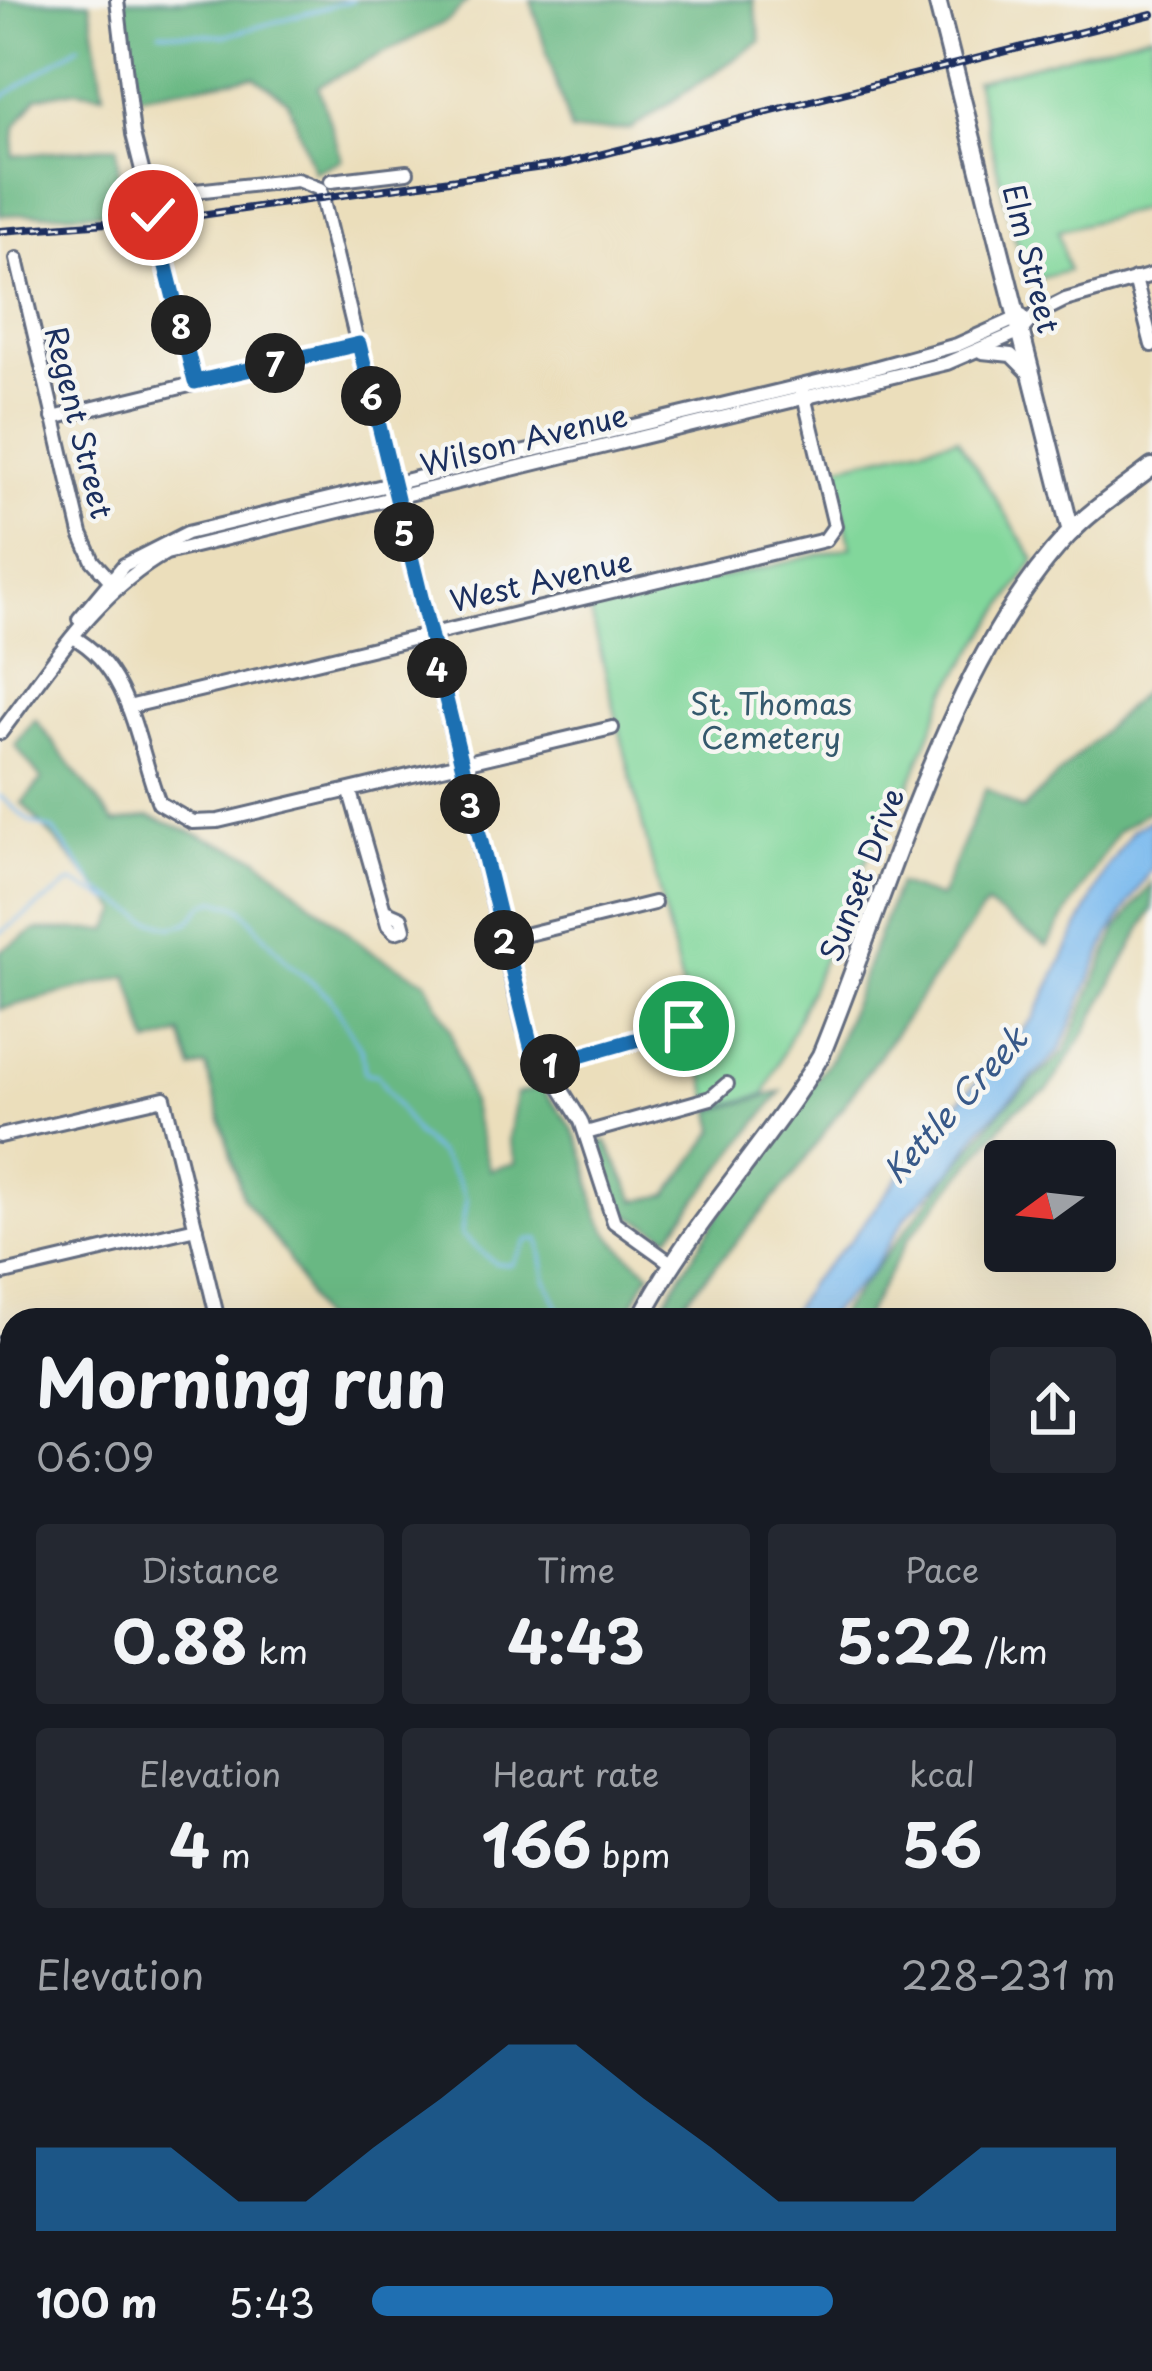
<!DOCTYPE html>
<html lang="en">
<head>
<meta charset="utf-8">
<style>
	body { margin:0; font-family:"Playpen Sans",sans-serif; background:#242831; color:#f1f3f6; height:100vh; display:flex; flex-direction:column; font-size:45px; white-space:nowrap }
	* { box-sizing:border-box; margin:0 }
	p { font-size:39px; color:#9ea1a6 }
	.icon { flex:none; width:66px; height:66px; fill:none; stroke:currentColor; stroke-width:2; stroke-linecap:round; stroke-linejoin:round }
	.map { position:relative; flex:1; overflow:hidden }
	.details { position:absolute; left:0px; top:1308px; width:1152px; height:1065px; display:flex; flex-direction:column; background:#171b24; border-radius:36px 36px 0 0; box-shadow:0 12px 48px #0002 }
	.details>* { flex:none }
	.needle { width:78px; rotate:255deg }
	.buttons { position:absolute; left:984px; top:1140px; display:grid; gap:24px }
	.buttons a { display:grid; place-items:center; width:132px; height:132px; border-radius:12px; background:#171b24; box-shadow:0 12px 48px #0002; font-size:60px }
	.pin { position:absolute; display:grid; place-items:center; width:102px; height:102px; color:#fff; margin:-51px; border:6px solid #fff; border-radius:50%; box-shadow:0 3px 12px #0007 }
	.km { position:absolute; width:60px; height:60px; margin:-30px; border-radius:50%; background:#222; color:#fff; font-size:33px; line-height:60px; text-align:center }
	.round { display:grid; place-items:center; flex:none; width:126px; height:126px; border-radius:12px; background:#242831 }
	.summary { display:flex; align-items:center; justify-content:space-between; height:204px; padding:0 36px }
	h1 { font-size:66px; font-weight:700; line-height:90px }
	.figures { display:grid; grid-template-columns:repeat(3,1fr); gap:18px; height:204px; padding:12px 36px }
	.figures div { display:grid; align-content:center; border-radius:12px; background:#242831; text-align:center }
	.figures b { font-size:60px; font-weight:700 }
	.figures small { font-size:33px; font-weight:400 }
	.figures p { font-size:33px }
	.chart { height:336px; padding:24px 36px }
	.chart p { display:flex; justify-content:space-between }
	.chart svg { width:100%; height:216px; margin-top:12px; fill:#1f6fb2; opacity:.7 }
	ul { padding:0 36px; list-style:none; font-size:39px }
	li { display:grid; grid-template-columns:192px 144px 1fr; align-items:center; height:90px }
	li i { height:30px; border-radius:15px; background:#1f6fb2 }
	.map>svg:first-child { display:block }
</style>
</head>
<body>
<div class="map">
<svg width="1152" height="2371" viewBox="0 0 1152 2371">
	<rect width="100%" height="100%" fill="#f6f6f2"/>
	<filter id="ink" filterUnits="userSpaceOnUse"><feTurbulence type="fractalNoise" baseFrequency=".00833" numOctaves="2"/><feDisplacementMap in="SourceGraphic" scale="24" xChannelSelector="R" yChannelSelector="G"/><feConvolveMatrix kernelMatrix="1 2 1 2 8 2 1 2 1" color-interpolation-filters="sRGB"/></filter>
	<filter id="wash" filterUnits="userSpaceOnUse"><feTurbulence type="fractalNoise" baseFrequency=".004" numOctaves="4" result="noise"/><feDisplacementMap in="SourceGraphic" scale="48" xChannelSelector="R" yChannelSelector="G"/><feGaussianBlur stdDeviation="2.7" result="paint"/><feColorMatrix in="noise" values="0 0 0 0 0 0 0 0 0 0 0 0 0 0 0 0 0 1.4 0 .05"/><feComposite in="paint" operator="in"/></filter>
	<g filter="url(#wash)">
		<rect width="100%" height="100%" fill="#ebdebb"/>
		<g fill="#82d79b" stroke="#4e837c" stroke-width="3">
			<path d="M 1152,33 L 1152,206 L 1058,231 L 1068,271 L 1026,282 L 975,81 Z"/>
			<path d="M 957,438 L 1035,560 L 947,691 L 908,789 L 869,854 L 765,1094 L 712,1109 L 590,609 L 851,547 L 832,467 Z"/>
		</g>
		<g fill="#69b883" stroke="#427470" stroke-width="3">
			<path d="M 0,0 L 90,2 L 104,94 L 75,90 L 37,97 L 15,127 L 13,156 L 117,146 L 120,212 L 0,215 Z"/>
			<path d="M 122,0 L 468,0 L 449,20 L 318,86 L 342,160 L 314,172 L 288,101 L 254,76 L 131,97 Z"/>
			<path d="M 531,0 L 753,0 L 761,41 L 631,129 L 571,132 Z"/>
			<path d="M 1152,683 L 1152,809 L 1118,831 L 1047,946 L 986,905 L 792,1178 L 668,1320 L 653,1320 L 728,1200 L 833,1056 L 898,884 L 940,898 L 986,788 L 1022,810 Z"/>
			<path d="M 35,719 L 115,823 L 149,816 L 257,857 L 371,952 L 426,981 L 450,1028 L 490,1170 L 516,1163 L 509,1139 L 516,1094 L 540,1088 C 550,1100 562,1112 570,1125 C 609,1192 570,1213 650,1272 L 624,1320 L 320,1320 L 287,1256 L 243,1198 L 206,1066 L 192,1069 L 181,1034 L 149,1044 L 128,976 L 0,1009 L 0,951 L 36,930 L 109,930 L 119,911 L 22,803 L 42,780 L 15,745 Z"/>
			<path d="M 1152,883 L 1152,909 L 1087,1030 L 1048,1090 L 1016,1109 L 908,1239 L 863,1320 L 834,1320 L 1003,1108 L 1065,1052 L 1117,929 Z"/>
			<path d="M 781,1092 L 669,1236 L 614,1207 L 596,1143 L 606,1141 L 636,1201 L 668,1195 L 716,1130 L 712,1111 Z"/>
			<path d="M 0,1498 L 12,1519 L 12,1708 L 0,1709 Z"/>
			<path d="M 0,1755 L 12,1765 L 12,1865 L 0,1857 Z"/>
			<path d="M 12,2087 L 12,2361 L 124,2361 L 133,2371 L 0,2371 L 0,2096 Z"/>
			<path d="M 1140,2351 L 1152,2354 L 1152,2371 L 606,2371 L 591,2361 L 1140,2361 Z"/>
		</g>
		<path fill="#7abaee" stroke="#4a74a6" stroke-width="3" d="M 1152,819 L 1152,868 L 1109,935 L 1060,1050 L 982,1127 L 952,1170 L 907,1216 L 869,1274 L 823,1320 L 787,1320 L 809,1283 L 851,1240 L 937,1126 L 1034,1018 L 1107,868 L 1133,830 Z"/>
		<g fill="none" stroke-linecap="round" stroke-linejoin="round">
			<g stroke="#7abaee" stroke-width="3">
				<path d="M 160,32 L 225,36 L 353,0"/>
				<path d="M 0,99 L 80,45"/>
				<path d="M 0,796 L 30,822 L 53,830 L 97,888 L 146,919 L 172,927 L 188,923 L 205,904 L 216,900 L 241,908 L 289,964 L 330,997 L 362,1051 L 365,1073 L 377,1075 L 417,1135 L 439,1154 L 457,1180 L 466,1200 L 461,1235 L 495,1263 L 511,1265 L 528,1240 L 539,1239 L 546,1281 L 565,1320"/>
				<path d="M 0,933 L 72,882 L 112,901"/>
				<path d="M 766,1320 L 778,1320"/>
				<path d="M 826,2361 L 836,2371"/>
				<path d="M 1001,2361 L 1016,2371"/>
				<path d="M 864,2371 L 883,2361"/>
			</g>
		</g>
	</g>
	<g filter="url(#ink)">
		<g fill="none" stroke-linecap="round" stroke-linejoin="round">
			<defs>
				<g id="minor">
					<path d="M 117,0 L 133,134 L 195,382"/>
					<path d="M 331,181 L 407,172"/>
					<path d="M 149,196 L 297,180 L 320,189 L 524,1029 L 581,1121 L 614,1222 L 671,1263"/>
					<path d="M 17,259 L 81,534 L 93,561 L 112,582"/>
					<path d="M 1135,279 L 1152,345"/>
					<path d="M 982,352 L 1011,355 L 1027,371"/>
					<path d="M 53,418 L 359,344"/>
					<path d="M 79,619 L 124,565 L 187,533 L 863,371 L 957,345 L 1022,316"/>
					<path d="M 73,637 C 132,669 137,747 159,803 L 192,822 L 218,821 L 612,728"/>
					<path d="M 128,707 L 825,540 L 835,526 L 803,392"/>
					<path d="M 0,733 C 49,669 94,593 166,553 L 947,363 L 1021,331 L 1035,315 L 1065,300 L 1152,275"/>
					<path d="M 350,792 L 388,925 L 395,932 L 404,929 L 401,918 L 385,911"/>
					<path d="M 504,940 L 654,903"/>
					<path d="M 544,1066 L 684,1026"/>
					<path d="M 586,1133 L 711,1098 L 727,1084"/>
					<path d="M 0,1136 L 164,1098 L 218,1320"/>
					<path d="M 0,1274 L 196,1228"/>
					<path d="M 0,1344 L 12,1395"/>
					<path d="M 1140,1380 L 1152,1386"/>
					<path d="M 0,1414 L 12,1411"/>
					<path d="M 0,1465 L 12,1478"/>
					<path d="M 1140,1491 L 1152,1466"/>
					<path d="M 1140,1706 L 1152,1716"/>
				</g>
				<g id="major">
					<path d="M 937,0 L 1071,532"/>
					<path d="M 640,1320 C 689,1224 766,1148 821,1055 C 887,895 949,662 1067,536 C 1091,510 1124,489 1152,467"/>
					<path d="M 0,2076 L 12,2065"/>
				</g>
			</defs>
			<use href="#minor" stroke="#646c7f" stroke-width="18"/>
			<use href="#major" stroke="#646c7f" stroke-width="22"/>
			<use href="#minor" stroke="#fff" stroke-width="12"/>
			<use href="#major" stroke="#fff" stroke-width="16"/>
			<defs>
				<path id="rail" d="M 0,231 L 186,217 L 564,164 L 1152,14"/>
			</defs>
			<use href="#rail" stroke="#1b2f5e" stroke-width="8"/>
			<use href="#rail" stroke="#f6f6f2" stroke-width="3" stroke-dasharray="9" stroke-linecap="butt"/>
		</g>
	</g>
	<g fill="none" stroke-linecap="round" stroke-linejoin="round" filter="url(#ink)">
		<defs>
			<path id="route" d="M 153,215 L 195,382 L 359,344 L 532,1050 L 544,1066 L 684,1026"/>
		</defs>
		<use href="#route" stroke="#fff" stroke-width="24"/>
		<use href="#route" stroke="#1f6fb2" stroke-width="15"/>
	</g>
	<g text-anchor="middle" stroke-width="9" stroke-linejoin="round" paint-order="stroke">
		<g font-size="30" fill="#1b2f5e" stroke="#f6f6f2">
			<text transform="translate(1030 259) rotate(76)" y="10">Elm Street</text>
			<text transform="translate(78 423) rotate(76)" y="10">Regent Street</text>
			<text transform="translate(524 441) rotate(-14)" y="10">Wilson Avenue</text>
			<text transform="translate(541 582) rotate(-13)" y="10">West Avenue</text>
			<text transform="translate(863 875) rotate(-69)" y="10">Sunset Drive</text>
		</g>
		<g font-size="30" fill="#35596d" stroke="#f6f6f2">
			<text x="771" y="715">St. Thomas<tspan x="771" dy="34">Cemetery</tspan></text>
		</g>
		<g font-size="33" font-style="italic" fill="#385989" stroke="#f6f6f2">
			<text transform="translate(955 1105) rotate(-48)" y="12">Kettle Creek</text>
		</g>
	</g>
</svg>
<div class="buttons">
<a><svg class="needle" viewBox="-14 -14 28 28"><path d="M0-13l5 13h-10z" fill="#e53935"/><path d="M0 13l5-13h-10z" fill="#9ea1a6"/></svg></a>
</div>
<div class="pin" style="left:684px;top:1026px;background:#1e9e55"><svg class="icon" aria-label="arrive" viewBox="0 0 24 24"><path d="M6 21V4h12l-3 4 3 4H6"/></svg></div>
<div class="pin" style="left:153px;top:215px;background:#d93025"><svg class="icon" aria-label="check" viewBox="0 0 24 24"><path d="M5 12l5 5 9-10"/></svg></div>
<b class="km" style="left:550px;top:1064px">1</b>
<b class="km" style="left:504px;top:940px">2</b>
<b class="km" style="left:470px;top:804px">3</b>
<b class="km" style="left:437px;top:668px">4</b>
<b class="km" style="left:404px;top:532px">5</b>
<b class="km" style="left:371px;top:396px">6</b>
<b class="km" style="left:275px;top:363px">7</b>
<b class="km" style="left:181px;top:325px">8</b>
<section class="details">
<div class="summary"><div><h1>Morning run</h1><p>06:09</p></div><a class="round"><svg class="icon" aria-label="share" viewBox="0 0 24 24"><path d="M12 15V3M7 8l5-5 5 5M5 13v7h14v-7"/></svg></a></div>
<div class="figures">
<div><p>Distance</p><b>0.88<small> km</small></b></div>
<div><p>Time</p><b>4:43</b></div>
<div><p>Pace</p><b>5:22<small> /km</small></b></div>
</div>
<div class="figures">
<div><p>Elevation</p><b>4<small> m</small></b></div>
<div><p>Heart rate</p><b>166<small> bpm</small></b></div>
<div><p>kcal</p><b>56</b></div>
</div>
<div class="chart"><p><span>Elevation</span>228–231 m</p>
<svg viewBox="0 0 160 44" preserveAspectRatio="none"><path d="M0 44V27L10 27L20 27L30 38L40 38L50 27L60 17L70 6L80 6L90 17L100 27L110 38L120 38L130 38L140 27L150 27L160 27V44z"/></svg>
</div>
<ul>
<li><b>100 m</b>5:43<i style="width:62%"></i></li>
</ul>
</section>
</div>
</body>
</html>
